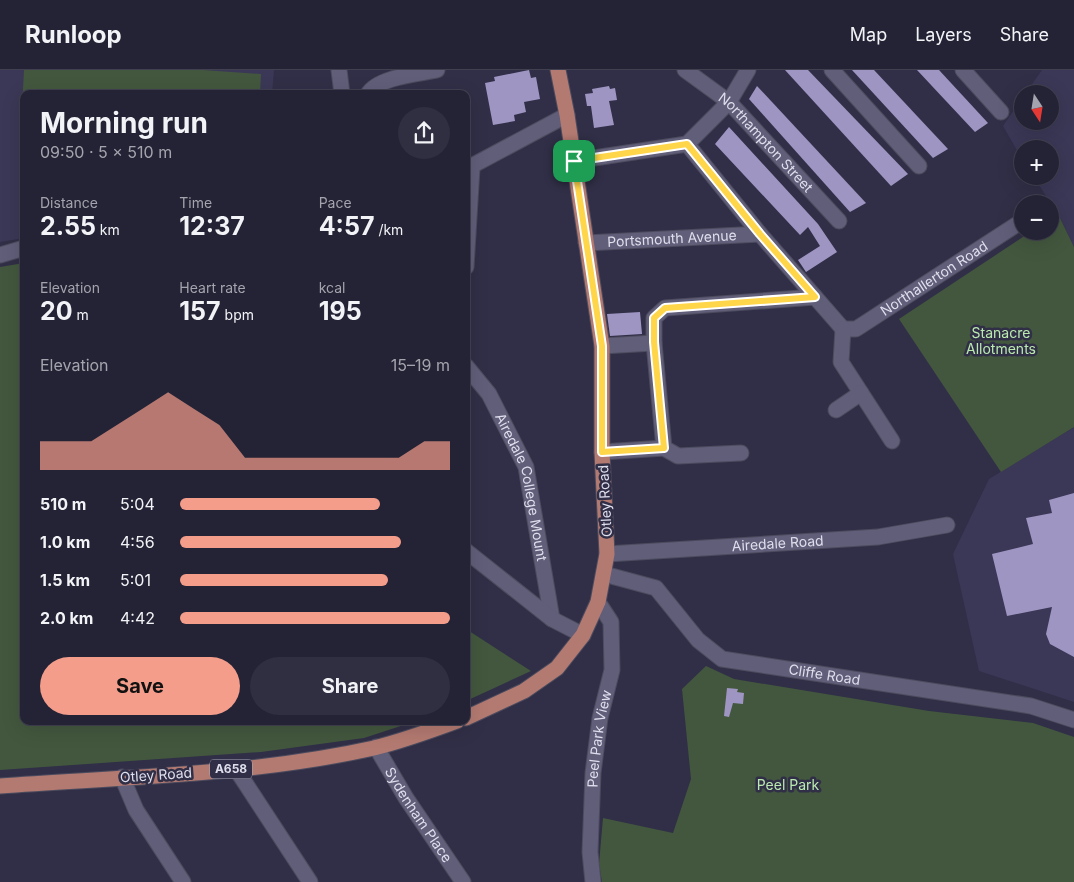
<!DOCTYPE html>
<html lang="en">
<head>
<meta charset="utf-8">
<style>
	body { margin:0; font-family:Inter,sans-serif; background:#302f41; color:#f1f3f6; height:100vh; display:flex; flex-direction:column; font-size:19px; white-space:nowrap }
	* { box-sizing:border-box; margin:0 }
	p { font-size:16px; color:#a3a4ad }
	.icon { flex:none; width:28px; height:28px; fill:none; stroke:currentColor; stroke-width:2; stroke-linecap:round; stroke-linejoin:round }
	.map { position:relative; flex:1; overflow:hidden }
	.details { position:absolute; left:20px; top:20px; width:450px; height:635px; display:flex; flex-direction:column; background:#242335; border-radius:10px; box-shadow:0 5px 20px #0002,0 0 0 1px #414050 }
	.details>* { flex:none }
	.needle { width:32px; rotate:168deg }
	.tools { position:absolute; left:1014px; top:15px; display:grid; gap:10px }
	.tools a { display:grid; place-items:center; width:45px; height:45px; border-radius:50%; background:#242335; box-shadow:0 5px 20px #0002,0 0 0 1px #414050; font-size:25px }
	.pin { position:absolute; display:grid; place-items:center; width:42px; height:42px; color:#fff; margin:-21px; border-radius:10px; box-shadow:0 2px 8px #0006 }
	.round { display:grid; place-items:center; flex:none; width:52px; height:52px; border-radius:26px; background:#302f41 }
	.headline { display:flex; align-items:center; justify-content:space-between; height:85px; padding:0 20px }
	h1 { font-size:28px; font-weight:700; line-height:38px }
	.stats { display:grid; grid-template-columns:repeat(3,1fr); gap:8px; height:85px; padding:5px 20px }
	.stats div { display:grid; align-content:center }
	.stats b { font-size:25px; font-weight:700 }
	.stats small { font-size:14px; font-weight:400 }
	.stats p { font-size:14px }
	.chart { height:140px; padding:10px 20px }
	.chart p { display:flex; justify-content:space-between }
	.chart svg { width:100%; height:90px; margin-top:5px; fill:#f49d8b; opacity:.7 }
	.cta { display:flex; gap:10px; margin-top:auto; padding:10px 20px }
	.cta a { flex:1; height:58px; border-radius:30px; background:#f49d8b; color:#111; font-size:20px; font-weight:700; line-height:58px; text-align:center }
	.cta a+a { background:#302f41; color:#f1f3f6 }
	ul { padding:0 20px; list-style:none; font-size:16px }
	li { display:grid; grid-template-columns:80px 60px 1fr; align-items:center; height:38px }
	li i { height:12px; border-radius:6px; background:#f49d8b }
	header { display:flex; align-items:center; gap:30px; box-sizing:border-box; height:70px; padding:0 25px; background:#242335; border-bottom:1px solid #414050 }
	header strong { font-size:24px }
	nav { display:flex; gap:28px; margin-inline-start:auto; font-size:18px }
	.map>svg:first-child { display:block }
</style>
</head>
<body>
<header>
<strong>Runloop</strong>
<nav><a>Map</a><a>Layers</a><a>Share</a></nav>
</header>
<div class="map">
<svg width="1074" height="812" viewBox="0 0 1074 812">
	<rect width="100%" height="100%" fill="#302f47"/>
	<g fill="#3a3856">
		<path d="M 0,0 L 274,0 L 272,24 L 24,24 L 24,168 L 0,172 Z"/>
		<path d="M 1042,0 L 1074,0 L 1074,177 L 1058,144 L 1033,106 L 1050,106 L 1050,79 L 1022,79 L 1022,89 L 1003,56 L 1022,28 L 1022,51 L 1050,51 L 1050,24 L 1025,24 Z"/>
		<path d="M 1074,357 L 1074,632 L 979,601 L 953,484 L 989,409 Z"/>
	</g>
	<g fill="#43573e">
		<path d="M 24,0 L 203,0 L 261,4 L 260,24 L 24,24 L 24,56 L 21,56 Z"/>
		<path d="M 1058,144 L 1074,177 L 1074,357 L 1001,402 L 899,249 L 1032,161 L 1050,161 L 1050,149 Z"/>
		<path d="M 24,193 L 24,651 L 416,651 L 364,668 L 261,682 L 0,700 L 0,197 Z"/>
		<path d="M 466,559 L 531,601 L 466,631 Z"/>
		<path d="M 706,596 L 734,609 L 929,641 L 1033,653 L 1074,667 L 1074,812 L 602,812 L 599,794 L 603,748 L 673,763 L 691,709 L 682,619 Z"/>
	</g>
	<g fill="#9f95c2">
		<path d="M 529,0 L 531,8 L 536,7 L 540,29 L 524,32 L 526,42 L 514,45 L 515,51 L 493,55 L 485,13 L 495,11 L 494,7 Z"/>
		<path d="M 785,0 L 808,0 L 908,104 L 891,116 Z"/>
		<path d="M 852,0 L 874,0 L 948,79 L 933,88 Z"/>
		<path d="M 917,0 L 939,0 L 988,53 L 975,62 Z"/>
		<path d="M 609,16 L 610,19 L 615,18 L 617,30 L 609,31 L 614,55 L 594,58 L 591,36 L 587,36 L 585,24 L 593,23 L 592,19 Z"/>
		<path d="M 757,16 L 866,133 L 850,142 L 749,29 Z"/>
		<path d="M 729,57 L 818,154 L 837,182 L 806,202 L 798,190 L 820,176 L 808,157 L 800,165 L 715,74 Z"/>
		<path d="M 640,242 L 642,264 L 610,266 L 607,244 Z"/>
		<path d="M 1074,423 L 1074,587 L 1050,574 L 1046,564 L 1052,537 L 1007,546 L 992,484 L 1033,474 L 1026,448 L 1052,443 L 1049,430 Z"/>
		<path d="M 727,618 L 738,619 L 737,622 L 744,623 L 743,634 L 733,633 L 729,647 L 724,646 Z"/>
	</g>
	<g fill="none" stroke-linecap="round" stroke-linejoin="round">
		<defs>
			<g id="minor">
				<path d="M 339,0 L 342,24"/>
				<path id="s1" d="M 685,0 L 729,32 L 839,151"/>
				<path d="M 832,0 L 919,96"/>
				<path d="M 963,0 L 1001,42"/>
				<path d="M 368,24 C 378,7 418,4 437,0"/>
				<path d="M 687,74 L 760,164 L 843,259"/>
				<path d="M 574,91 L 687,74 L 729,32 L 748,0"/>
				<path d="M 466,99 L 567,45"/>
				<path id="s2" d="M 586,173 L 760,164"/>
				<path d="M 0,185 L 24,178"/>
				<path d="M 466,197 L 472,98"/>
				<path id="s3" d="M 843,259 L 856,259 L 1022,151"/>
				<path d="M 843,259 L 841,292 L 892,371"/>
				<path d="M 602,276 L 654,273"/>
				<path id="s4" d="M 466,296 L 489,324 L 526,397 L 552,549"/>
				<path d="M 836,340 L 861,323"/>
				<path d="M 664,378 L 654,273 L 654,248 L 665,238 L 815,227"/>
				<path d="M 602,382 L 664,378 L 678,386 L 741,383"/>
				<path d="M 466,481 L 552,549 L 583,565"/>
				<path id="s5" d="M 607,484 L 878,467 L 947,455"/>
				<path id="s6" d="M 604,504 L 656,518 L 698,570 L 722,589 L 1031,636 L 1074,650"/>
				<path id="s7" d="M 376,677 L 406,728 L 463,812"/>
				<path d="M 236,699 L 310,812"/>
				<path d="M 122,707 L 136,740 L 183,812"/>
				<path id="s8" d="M 593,812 L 590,782 L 593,703 L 600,648 L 612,600 L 611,552 L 598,532"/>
			</g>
			<g id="major">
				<path d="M 466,648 L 524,621 L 557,598 L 583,565 L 598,532 L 607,484 L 602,382 L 602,276 L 567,45 L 558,0"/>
				<path d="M 0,716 C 125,707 252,705 374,678 C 402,671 430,661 457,651"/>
			</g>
		</defs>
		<use href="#minor" stroke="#4c4b5e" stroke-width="17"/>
		<use href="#major" stroke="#4c4b5e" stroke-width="17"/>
		<use href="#minor" stroke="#605e79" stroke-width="15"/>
		<use href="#major" stroke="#b37a71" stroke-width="15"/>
	</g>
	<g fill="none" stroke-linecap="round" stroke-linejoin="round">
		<defs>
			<path id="route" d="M 687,74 L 760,164 L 815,227 L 665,238 L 654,248 L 654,272 L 664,378 L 602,382 L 602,276 L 574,91 Z"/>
		</defs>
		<use href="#route" stroke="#fff" stroke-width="10"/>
		<use href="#route" stroke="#ffd54a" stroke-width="6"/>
	</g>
	<g text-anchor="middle" stroke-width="5" stroke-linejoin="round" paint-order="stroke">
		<rect fill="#302f47" stroke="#aab" stroke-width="1" x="210" y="689.5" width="42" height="19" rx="4"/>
		<g font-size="12" font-weight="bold" fill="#dedeed">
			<text x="231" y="703">A658</text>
		</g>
		<g font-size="14" fill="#dedeed" stroke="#302f47">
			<text dy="5" stroke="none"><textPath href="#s1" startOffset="109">Northampton Street</textPath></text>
			<text dy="5" stroke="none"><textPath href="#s2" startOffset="86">Portsmouth Avenue</textPath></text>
			<text dy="5" stroke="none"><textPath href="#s3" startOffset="106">Northallerton Road</textPath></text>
			<text dy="5" stroke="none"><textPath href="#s4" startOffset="136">Airedale College Mount</textPath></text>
			<text transform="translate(605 431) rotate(-93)" y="5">Otley Road</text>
			<text dy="5" stroke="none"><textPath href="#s5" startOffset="171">Airedale Road</textPath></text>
			<text dy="5" stroke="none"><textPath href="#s6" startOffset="255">Cliffe Road</textPath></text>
			<text dy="5" stroke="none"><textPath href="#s8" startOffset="144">Peel Park View</textPath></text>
			<text transform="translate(156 705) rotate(-4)" y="5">Otley Road</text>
			<text dy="5" stroke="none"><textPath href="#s7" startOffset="80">Sydenham Place</textPath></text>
		</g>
		<g font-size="14" fill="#baeaae" stroke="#302f47">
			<text x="1001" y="268">Stanacre<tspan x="1001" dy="16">Allotments</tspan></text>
			<text x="788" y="720">Peel Park</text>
		</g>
	</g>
</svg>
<div class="tools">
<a><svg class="needle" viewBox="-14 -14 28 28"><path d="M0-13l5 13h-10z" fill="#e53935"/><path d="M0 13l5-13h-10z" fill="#a3a4ad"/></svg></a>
<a>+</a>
<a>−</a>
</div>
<div class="pin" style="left:574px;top:91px;background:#1e9e55"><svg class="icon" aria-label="arrive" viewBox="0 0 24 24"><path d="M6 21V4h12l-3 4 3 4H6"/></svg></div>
<section class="details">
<div class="headline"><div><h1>Morning run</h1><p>09:50 · 5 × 510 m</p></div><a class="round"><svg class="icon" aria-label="share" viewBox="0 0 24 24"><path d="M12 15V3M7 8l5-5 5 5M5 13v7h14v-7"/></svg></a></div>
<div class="stats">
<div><p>Distance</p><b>2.55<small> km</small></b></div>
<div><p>Time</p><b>12:37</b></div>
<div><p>Pace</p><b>4:57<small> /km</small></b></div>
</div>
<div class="stats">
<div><p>Elevation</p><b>20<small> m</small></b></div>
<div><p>Heart rate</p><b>157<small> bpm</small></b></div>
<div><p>kcal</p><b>195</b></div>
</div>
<div class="chart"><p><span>Elevation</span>15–19 m</p>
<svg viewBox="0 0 160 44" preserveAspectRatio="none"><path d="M0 44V30L10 30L20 30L30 22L40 14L50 6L60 14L70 22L80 38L90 38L100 38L110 38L120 38L130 38L140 38L150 30L160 30V44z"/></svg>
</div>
<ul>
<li><b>510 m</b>5:04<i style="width:74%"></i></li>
<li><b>1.0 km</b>4:56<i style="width:82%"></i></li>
<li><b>1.5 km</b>5:01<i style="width:77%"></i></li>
<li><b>2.0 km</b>4:42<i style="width:100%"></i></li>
</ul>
<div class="cta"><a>Save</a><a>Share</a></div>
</section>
</div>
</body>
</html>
